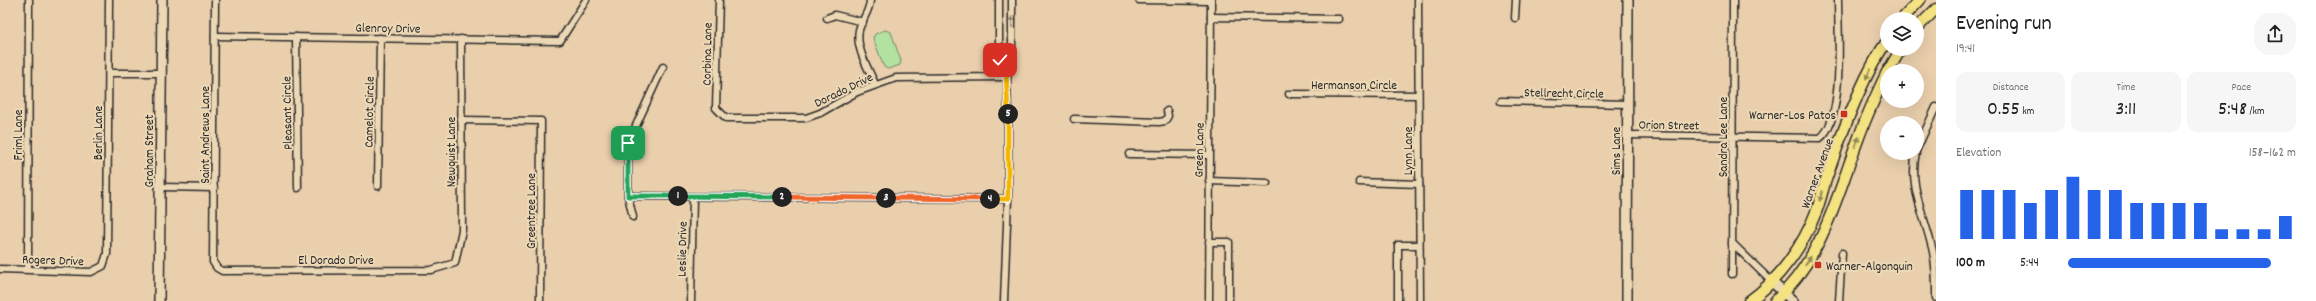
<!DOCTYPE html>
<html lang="en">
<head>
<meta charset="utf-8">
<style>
	body { margin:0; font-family:Dekko,sans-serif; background:#f6f6f6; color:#202124; height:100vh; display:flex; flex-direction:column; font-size:15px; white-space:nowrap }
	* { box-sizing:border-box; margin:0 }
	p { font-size:13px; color:#757577 }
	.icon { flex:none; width:22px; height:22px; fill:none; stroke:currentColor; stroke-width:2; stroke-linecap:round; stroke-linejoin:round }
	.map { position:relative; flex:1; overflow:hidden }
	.details { display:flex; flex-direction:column; background:#fff; width:380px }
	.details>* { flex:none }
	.controls { position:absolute; left:1880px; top:12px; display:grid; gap:8px }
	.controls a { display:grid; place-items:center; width:44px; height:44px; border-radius:50%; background:#fff; box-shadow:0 4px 16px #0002; font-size:20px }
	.pin { position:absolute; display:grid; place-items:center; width:34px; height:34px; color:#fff; margin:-17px; border-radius:8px; box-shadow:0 2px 6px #0006 }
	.km { position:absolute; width:20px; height:20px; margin:-10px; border-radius:50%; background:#222; color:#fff; font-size:11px; line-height:20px; text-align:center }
	.round { display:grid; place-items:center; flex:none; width:42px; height:42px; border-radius:16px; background:#f6f6f6 }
	.summary { display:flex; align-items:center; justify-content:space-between; height:68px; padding:0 20px }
	h1 { font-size:22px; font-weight:600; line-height:30px }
	.stats { display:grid; grid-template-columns:repeat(3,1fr); gap:6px; height:68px; padding:4px 20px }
	.stats div { display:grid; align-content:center; border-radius:10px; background:#f6f6f6; text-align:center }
	.stats b { font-size:20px; font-weight:600 }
	.stats small { font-size:11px; font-weight:400 }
	.stats p { font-size:11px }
	.chart { height:112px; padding:8px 20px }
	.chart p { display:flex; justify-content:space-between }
	.chart svg { width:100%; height:72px; margin-top:4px; stroke:#2563eb; stroke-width:6 }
	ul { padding:0 20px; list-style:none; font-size:13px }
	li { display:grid; grid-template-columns:64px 48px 1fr; align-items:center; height:30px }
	li i { height:10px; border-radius:5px; background:#2563eb }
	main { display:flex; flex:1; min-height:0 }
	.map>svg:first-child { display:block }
</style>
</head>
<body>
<main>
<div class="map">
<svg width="1936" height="301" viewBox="0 0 1936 301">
	<rect width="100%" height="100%" fill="#eacfac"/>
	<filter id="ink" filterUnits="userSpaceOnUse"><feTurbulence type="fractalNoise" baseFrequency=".025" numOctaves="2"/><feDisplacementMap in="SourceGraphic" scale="8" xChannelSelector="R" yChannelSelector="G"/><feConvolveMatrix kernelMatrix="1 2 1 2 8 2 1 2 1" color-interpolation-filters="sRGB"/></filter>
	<g filter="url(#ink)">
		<path fill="#b3e1a0" stroke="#6f8666" d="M 885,30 L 891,32 L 901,61 L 900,65 L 888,69 L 884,67 L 873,38 L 875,34 Z"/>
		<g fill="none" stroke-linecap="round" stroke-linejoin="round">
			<defs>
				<g id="street">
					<path d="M 215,0 L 213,262 L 217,268 L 222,271 L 431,270 L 455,263 L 462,230 L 461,39"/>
					<path d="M 719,0 L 716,108 L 726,118 L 806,118 L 820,113 L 857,92 L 896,78 L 1007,77"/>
					<path d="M 870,0 C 870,11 862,19 859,30 C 855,47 868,68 875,84"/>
					<path d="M 999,0 L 999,60 L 1007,70 L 1008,121 L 1008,199 L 1004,301"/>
					<path d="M 1139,0 L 1211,1"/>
					<path d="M 1418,0 L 1420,301"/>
					<path d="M 1211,17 L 1339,19"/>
					<path d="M 827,18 L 835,15 L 863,22"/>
					<path d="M 1515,18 L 1516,0"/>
					<path d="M 215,36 L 560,41 L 586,0"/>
					<path d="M 296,37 L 298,188"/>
					<path d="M 1007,70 L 1012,60 L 1012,0"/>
					<path d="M 109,73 L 161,73"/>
					<path d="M 1289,94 L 1418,95"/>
					<path d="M 1501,101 L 1627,104"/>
					<path d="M 1074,119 L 1159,122 L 1165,121 L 1168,116 L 1167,111"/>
					<path d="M 461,120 L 541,121 L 540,301"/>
					<path d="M 1628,135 L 1820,138 C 1845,121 1838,28 1838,0"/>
					<path d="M 1917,149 L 1936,107"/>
					<path d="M 1916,153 C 1909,184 1922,210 1930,240 C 1936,259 1936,278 1936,298"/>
					<path d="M 1129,154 L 1209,155"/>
					<path d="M 1209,181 L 1267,183"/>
					<path d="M 1359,182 L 1419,184"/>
					<path d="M 378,186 L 380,38"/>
					<path d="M 162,187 L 214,188"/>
					<path d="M 628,196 L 1008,199"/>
					<path d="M 633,217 L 628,196 L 628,143 L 663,67"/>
					<path d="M 1209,242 L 1229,242 L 1229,301"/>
					<path d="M 1732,243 L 1772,282"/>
					<path d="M 0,269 L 91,272 L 103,266 L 107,254 L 109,0"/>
					<path d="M 28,269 L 29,0"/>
					<path d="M 1732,274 L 1733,0"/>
					<path d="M 691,301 L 693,197"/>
					<path d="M 1209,301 L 1211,0"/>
					<path d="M 1398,301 L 1398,245 L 1419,245"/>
					<path d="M 1839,301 L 1842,253"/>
				</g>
				<g id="secondary">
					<path d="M 1772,282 L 1793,301"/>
					<path d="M 159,301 L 162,0"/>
					<path d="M 1627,301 L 1628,0"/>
				</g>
				<g id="primary">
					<path d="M 1902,19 L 1920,0"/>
					<path d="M 1917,28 L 1936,9"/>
					<path d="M 1888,71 L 1901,49"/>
					<path d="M 1749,301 C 1779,280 1803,246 1816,212 C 1821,200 1823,186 1828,174 C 1842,132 1862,77 1887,41"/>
					<path d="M 1775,301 C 1823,258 1837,195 1859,137 C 1867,115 1877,93 1887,72"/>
				</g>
			</defs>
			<use href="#street" stroke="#2b2b2b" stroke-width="9"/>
			<use href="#secondary" stroke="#2b2b2b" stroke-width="12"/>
			<use href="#primary" stroke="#2b2b2b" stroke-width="13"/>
			<use href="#street" stroke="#edd8b6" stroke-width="6"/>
			<use href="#secondary" stroke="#edd8b6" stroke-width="9"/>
			<use href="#primary" stroke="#f5e382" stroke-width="10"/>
		</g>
		<defs><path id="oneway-solid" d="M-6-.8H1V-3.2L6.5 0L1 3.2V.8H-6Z"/></defs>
		<use fill="#8c8270" href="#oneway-solid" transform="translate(1012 22) rotate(-91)"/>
		<g fill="#908756">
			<use href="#oneway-solid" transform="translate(1868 74) rotate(114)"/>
			<use href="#oneway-solid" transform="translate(1857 142) rotate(-71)"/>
			<use href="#oneway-solid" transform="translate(1821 196) rotate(106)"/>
			<use href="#oneway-solid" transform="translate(1808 261) rotate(-57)"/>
		</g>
	</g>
	<g fill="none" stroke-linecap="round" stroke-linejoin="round" filter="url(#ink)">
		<defs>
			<path id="split-1" d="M 628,143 L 628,196 L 678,196"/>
			<path id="split-2" d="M 678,196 L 782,197"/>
			<path id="split-3" d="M 782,197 L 886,198"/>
			<path id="split-4" d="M 886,198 L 990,199"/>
			<path id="split-5" d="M 990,199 L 1008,199 L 1008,114"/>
			<path id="split-6" d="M 1000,60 L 1006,70 L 1008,114"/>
		</defs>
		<use href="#split-1" stroke="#fff" stroke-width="8"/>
		<use href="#split-2" stroke="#fff" stroke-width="8"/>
		<use href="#split-3" stroke="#fff" stroke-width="8"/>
		<use href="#split-4" stroke="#fff" stroke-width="8"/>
		<use href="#split-5" stroke="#fff" stroke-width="8"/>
		<use href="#split-6" stroke="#fff" stroke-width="8"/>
		<use href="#split-1" stroke="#22a559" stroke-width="5"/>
		<use href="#split-2" stroke="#22a559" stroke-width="5"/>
		<use href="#split-3" stroke="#f0652b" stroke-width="5"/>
		<use href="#split-4" stroke="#f0652b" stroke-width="5"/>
		<use href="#split-5" stroke="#f5b400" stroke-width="5"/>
		<use href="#split-6" stroke="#f5b400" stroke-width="5"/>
	</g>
	<g fill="#c8321e" stroke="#edd8b6" stroke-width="1.5">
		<rect x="1840" y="110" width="8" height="8" rx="2"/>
		<rect x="1814" y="261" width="8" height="8" rx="2"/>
	</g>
	<g text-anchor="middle" stroke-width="4" stroke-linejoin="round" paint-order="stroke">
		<g font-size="13" fill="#2b2b2b" stroke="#edd8b6">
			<text transform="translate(388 27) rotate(1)" y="5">Glenroy Drive</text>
			<text transform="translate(706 54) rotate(-89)" y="5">Corbina Lane</text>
			<text x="1354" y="89">Hermanson Circle</text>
			<text transform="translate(843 89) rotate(-26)" y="5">Dorado Drive</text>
			<text transform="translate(1564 92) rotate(1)" y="5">Stellrecht Circle</text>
			<text transform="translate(368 112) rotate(-89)" y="5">Camelot Circle</text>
			<text transform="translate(286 113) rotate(-91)" y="5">Pleasant Circle</text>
			<text transform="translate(1669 124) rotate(1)" y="5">Orion Street</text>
			<text transform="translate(97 133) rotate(-90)" y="5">Berlin Lane</text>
			<text transform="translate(17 135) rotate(-90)" y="5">Friml Lane</text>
			<text transform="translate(204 135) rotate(-90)" y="5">Saint Andrews Lane</text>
			<text transform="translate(1722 137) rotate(-90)" y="5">Sandra Lee Lane</text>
			<text transform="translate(1198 150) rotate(-89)" y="5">Green Lane</text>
			<text transform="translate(148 151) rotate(-90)" y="5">Graham Street</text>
			<text transform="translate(1407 151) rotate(-90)" y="5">Lynn Lane</text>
			<text transform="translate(1615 151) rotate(-90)" y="5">Sims Lane</text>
			<text transform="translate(450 152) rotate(-90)" y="5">Newquist Lane</text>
			<text transform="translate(1816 173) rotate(-70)" y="5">Warner Avenue</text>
			<text transform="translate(530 211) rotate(-90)" y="5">Greentree Lane</text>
			<text transform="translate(681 249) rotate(-89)" y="5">Leslie Drive</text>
			<text transform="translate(53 259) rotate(2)" y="5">Rogers Drive</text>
			<text x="336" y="264">El Dorado Drive</text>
		</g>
		<g font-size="13" fill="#2b2b2b" stroke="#edd8b6" text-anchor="end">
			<text x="1836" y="119">Warner-Los Patos</text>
			<text x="1826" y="270" text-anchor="start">Warner-Algonquin</text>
		</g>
	</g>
</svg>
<div class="controls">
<a><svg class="icon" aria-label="layers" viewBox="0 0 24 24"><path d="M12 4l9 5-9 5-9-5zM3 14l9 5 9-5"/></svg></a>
<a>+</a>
<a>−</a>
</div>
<div class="pin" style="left:628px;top:143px;background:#1e9e55"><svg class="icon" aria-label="arrive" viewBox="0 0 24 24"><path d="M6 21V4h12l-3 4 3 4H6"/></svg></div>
<div class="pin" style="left:1000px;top:60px;background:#d93025"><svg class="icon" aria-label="check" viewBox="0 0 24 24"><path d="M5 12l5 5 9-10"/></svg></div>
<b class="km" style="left:678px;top:196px">1</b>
<b class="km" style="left:782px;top:197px">2</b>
<b class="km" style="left:886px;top:198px">3</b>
<b class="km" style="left:990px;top:199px">4</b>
<b class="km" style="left:1008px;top:114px">5</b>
</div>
<section class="details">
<div class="summary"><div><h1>Evening run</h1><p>19:41</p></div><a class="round"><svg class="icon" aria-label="share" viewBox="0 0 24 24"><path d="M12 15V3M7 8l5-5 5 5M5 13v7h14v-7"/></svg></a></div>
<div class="stats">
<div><p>Distance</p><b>0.55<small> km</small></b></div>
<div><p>Time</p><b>3:11</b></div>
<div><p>Pace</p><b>5:48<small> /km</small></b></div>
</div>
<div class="chart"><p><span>Elevation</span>158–162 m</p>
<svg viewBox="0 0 160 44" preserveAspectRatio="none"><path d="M5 44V14M15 44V14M25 44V14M35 44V22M45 44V14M55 44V6M65 44V14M75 44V14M85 44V22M95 44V22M105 44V22M115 44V22M125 44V38M135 44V38M145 44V38M155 44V30"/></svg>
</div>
<ul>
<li><b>100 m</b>5:44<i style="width:89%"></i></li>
</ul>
</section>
</main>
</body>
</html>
